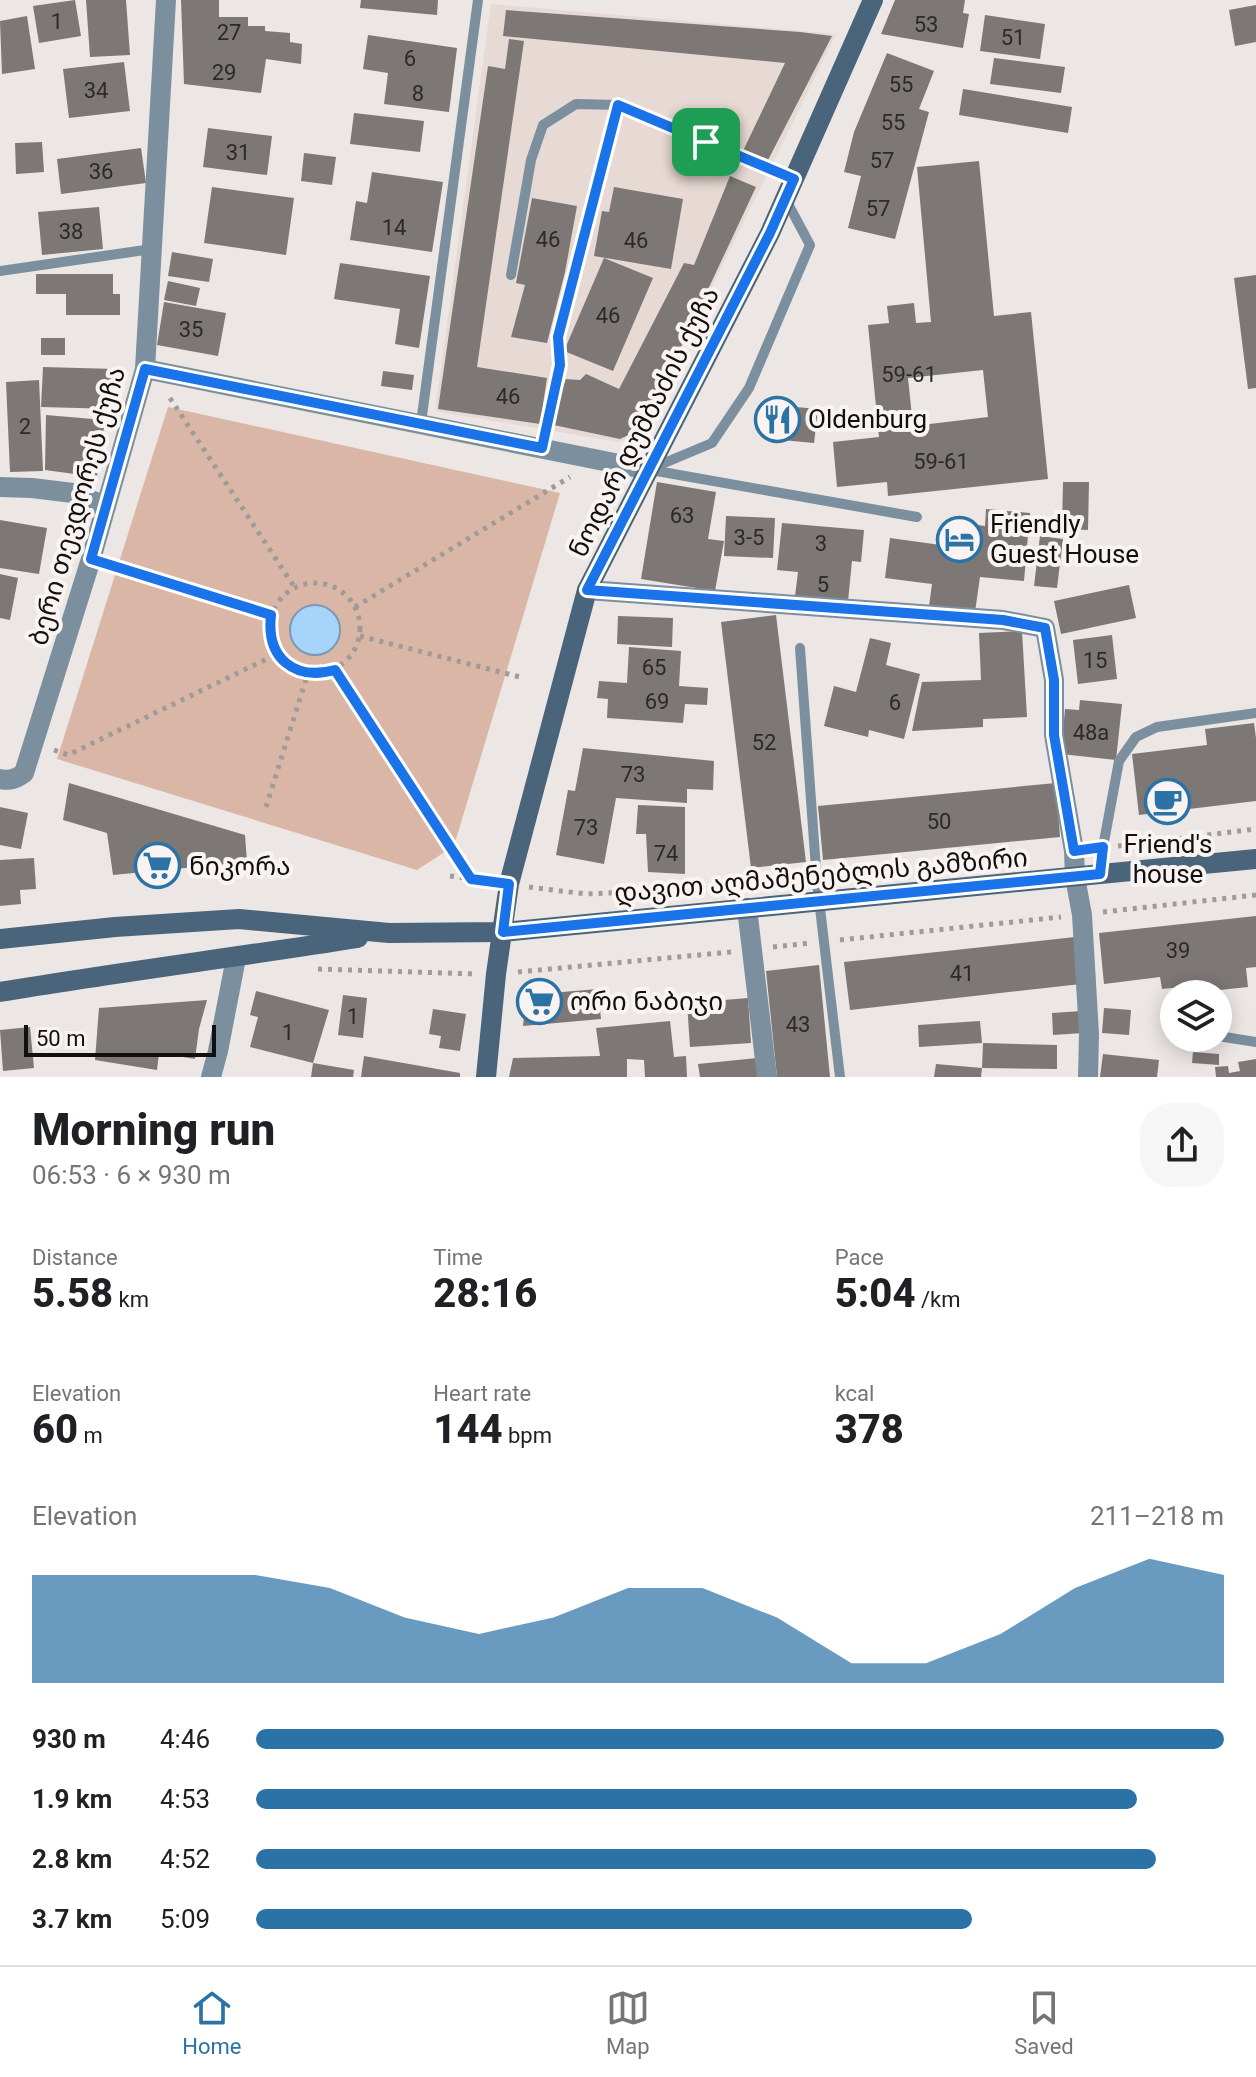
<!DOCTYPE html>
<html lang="en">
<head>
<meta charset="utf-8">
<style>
	body { margin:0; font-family:Roboto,"Noto Sans Georgian",sans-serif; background:#f6f6f6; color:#202124; height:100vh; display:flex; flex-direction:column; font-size:30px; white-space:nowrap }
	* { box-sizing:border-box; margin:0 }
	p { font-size:26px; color:#757577 }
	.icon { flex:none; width:44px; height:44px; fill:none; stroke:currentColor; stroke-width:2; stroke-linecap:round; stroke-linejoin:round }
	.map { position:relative; height:1077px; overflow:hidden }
	.sheet { display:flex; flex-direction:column; background:#fff; flex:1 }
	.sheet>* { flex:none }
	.controls { position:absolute; left:1160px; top:980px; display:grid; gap:16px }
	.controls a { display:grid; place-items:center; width:72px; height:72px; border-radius:50%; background:#fff; box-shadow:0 4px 20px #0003; font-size:40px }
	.scale { position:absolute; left:24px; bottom:20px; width:192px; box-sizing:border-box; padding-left:8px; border:4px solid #11100f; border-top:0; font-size:22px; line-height:28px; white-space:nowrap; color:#11100f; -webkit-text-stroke:6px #f9f3f1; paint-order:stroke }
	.pin { position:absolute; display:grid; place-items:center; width:68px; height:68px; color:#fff; margin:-34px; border-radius:16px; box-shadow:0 4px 12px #0006 }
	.round { display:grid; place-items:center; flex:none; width:84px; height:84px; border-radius:32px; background:#f6f6f6 }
	.overview { display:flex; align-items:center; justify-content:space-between; height:136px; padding:0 32px }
	h1 { font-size:44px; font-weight:800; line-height:60px }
	.figures { display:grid; grid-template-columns:repeat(3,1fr); gap:12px; height:136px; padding:8px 32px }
	.figures div { display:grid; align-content:center }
	.figures b { font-size:40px; font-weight:800 }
	.figures small { font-size:22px; font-weight:400 }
	.figures p { font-size:22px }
	.chart { height:224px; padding:16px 32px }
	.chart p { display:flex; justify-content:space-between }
	.chart svg { width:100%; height:144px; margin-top:8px; fill:#2b72a7; opacity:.7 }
	ul { padding:0 32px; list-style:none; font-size:26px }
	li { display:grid; grid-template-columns:128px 96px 1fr; align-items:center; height:60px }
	li i { height:20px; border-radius:10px; background:#2b72a7 }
	.tab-bar { display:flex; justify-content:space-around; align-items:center; height:112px; border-top:2px solid #e0e0e0; background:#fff; font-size:22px; color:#757577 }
	.tab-bar a { display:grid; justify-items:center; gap:4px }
	.tab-bar .current { color:#2b72a7 }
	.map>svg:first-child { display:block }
</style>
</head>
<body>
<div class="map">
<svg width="1256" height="1077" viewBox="0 0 1256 1077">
	<rect width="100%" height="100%" fill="#ece6e4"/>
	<path fill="#e7d9d4" d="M 491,4 L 836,34 L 640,433 L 618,442 L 435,411 Z"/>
	<path fill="#dab6a7" d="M 168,407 L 560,493 L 454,846 L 417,870 L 57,759 Z"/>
	<circle fill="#a7d4fa" stroke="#7a99b4" stroke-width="2" cx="315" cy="630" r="25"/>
	<g fill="#7d7875" fill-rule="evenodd">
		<path d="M 75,0 L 81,36 L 39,43 L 33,6 Z"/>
		<path d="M 86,0 L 126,0 L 130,55 L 90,57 Z"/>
		<path d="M 181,0 L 219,0 L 219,17 L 248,17 L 248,26 L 265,26 L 265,31 L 290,33 L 290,42 L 302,44 L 301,64 L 266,59 L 261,93 L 184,84 Z"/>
		<path d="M 361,0 L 438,0 L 437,15 L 360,8 Z"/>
		<path d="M 895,0 L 965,0 L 963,13 L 969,14 L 963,48 L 881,34 Z"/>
		<path d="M 1256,5 L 1256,42 L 1235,46 L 1229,10 Z"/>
		<path d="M 506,10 L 800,32 L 832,36 L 767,162 L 742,153 L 785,63 L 503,36 Z"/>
		<path d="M 985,15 L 1045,24 L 1040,59 L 980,51 Z"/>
		<path d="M 27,16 L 35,69 L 2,74 L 0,21 Z"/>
		<path d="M 368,35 L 457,48 L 449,112 L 384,104 L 388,73 L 363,69 Z"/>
		<path d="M 509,39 L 524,41 L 477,367 L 547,378 L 540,424 L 438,409 L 488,66 L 505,69 Z"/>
		<path d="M 887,53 L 934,71 L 919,109 L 929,112 L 895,239 L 848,228 L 861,176 L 844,172 L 854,132 Z"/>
		<path d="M 994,58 L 1065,67 L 1061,93 L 990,84 Z"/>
		<path d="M 124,62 L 130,111 L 69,118 L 63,69 Z"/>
		<path d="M 963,89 L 1072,107 L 1068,133 L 959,115 Z"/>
		<path d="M 354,113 L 424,121 L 420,152 L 350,144 Z"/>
		<path d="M 208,128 L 272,136 L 267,175 L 203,167 Z"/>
		<path d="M 42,142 L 44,172 L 16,174 L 15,143 Z"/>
		<path d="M 141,148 L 146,183 L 61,194 L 57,159 Z"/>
		<path d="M 304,153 L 336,157 L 332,185 L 301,181 Z"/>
		<path d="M 979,161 L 994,316 L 1031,312 L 1048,479 L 888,496 L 887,482 L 837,487 L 833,442 L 879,437 L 868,325 L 889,323 L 887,306 L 914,303 L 916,323 L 931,322 L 917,167 ZM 983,370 L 988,417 L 913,426 L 908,378 Z"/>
		<path d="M 372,172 L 443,182 L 432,252 L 350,240 L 356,201 L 367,203 Z"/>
		<path d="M 730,176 L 756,187 L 643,428 L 620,439 L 549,424 L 566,379 L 580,380 L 586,374 L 619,389 L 684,263 L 694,265 Z"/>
		<path d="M 212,187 L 294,198 L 286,255 L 204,243 Z"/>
		<path d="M 614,187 L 683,199 L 671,269 L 594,256 L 602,211 L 609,212 Z"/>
		<path d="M 532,198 L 577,206 L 565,272 L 547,343 L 511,337 L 525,285 L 516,283 Z"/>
		<path d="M 99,207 L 103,249 L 42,255 L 38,212 Z"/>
		<path d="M 172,252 L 213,259 L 209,282 L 168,276 Z"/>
		<path d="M 604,258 L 653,278 L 613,371 L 564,351 Z"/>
		<path d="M 340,263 L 430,276 L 419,348 L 395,344 L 400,309 L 334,299 Z"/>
		<path d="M 36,274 L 113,274 L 113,294 L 120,294 L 120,315 L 66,315 L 66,294 L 36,294 Z"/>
		<path d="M 1256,275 L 1256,388 L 1248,389 L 1234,278 Z"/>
		<path d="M 168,281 L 200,288 L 196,306 L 164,300 Z"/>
		<path d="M 164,302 L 226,313 L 218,356 L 157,345 Z"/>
		<rect x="41" y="338" width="24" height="17"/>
		<path d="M 43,367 L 116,369 L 115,409 L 41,407 Z"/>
		<path d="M 383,371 L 414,375 L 412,390 L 381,386 Z"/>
		<path d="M 39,380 L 43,471 L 10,472 L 6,382 Z"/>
		<path d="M 774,405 L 818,409 L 814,443 L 771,439 Z"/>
		<path d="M 46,415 L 105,420 L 97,477 L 45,470 Z"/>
		<path d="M 657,482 L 716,492 L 708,539 L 724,541 L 715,591 L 641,579 Z"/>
		<path d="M 1063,482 L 1089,482 L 1088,530 L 1062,529 Z"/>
		<path d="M 986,509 L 1030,513 L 1024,581 L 980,577 L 975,612 L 929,606 L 932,584 L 885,578 L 890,538 L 948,546 L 952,521 L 985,526 Z"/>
		<path d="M 726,516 L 775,518 L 773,558 L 724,556 Z"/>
		<path d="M 0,520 L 47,528 L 39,574 L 0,568 Z"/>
		<path d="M 782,523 L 864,530 L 861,562 L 852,561 L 848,601 L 795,596 L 798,572 L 777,570 Z"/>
		<path d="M 1040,536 L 1063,539 L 1057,588 L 1034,586 Z"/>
		<path d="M 0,574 L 18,578 L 10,620 L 0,618 Z"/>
		<path d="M 1129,585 L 1136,618 L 1061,634 L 1054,601 Z"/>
		<path d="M 776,615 L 806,862 L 751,868 L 721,622 Z"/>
		<path d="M 618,616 L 673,618 L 672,647 L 617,644 Z"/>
		<path d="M 1022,631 L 1027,717 L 983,719 L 983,727 L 912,731 L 922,682 L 981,680 L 979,633 Z"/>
		<path d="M 1112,635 L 1117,679 L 1078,684 L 1073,640 Z"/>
		<path d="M 870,638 L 891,643 L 886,665 L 920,674 L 904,739 L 869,730 L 868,737 L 824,726 L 834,686 L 856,692 Z"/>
		<path d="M 629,647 L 681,651 L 679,686 L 708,688 L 707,705 L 685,704 L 683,723 L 607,718 L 608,699 L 597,698 L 599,681 L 627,683 Z"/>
		<path d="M 1080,700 L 1122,704 L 1116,760 L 1061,754 L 1065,709 L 1079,710 Z"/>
		<path d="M 1254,723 L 1256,738 L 1256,801 L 1139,815 L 1132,754 L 1207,745 L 1205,729 Z"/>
		<path d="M 583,748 L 714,761 L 713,790 L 687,789 L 687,803 L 616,798 L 604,864 L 556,855 L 568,790 L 575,791 Z"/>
		<path d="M 69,783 L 245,835 L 247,862 L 113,875 L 107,833 L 63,820 Z"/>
		<path d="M 1056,783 L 1060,837 L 823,860 L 818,806 Z"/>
		<path d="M 638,805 L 685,807 L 685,874 L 648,872 L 646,834 L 636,834 Z"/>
		<path d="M 0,807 L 28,813 L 21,849 L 0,845 Z"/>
		<path d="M 34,858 L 36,889 L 20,890 L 21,904 L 0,906 L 0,860 Z"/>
		<path d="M 1256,916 L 1256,967 L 1246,968 L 1248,987 L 1192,993 L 1191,986 L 1162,989 L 1160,977 L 1104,984 L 1099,933 Z"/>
		<path d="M 1075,937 L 1081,984 L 850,1010 L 844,962 Z"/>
		<path d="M 819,965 L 830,1077 L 777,1077 L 766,971 Z"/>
		<path d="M 598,989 L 601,1019 L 523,1026 L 526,995 Z"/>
		<path d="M 256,991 L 329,1010 L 313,1063 L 354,1070 L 353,1077 L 311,1077 L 313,1063 L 250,1047 L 258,1017 L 250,1015 Z"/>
		<path d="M 343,995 L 367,998 L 363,1038 L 338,1035 Z"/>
		<path d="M 748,998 L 751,1043 L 690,1047 L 687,1003 Z"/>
		<path d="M 207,1000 L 199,1029 L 195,1059 L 159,1053 L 157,1070 L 95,1060 L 99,1008 Z"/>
		<path d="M 1104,1008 L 1131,1010 L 1129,1035 L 1102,1033 Z"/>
		<path d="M 433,1009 L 466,1014 L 460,1051 L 439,1048 L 441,1036 L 429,1034 Z"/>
		<path d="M 1082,1011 L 1083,1033 L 1053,1035 L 1052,1013 Z"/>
		<path d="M 670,1021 L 674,1057 L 686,1056 L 687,1077 L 645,1077 L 644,1060 L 627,1059 L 627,1077 L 509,1077 L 513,1058 L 600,1056 L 596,1028 Z"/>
		<path d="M 980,1021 L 982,1043 L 919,1047 L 918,1025 Z"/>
		<path d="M 30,1027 L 34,1068 L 3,1071 L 0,1030 Z"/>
		<path d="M 983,1043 L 1057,1045 L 1057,1069 L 982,1068 Z"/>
		<path d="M 1193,1052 L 1219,1054 L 1219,1065 L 1192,1063 Z"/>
		<path d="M 1103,1054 L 1159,1060 L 1157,1077 L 1100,1077 Z"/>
		<path d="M 364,1056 L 460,1073 L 460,1077 L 361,1077 Z"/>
		<path d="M 757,1058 L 759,1077 L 700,1077 L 698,1064 Z"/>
		<path d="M 1256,1059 L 1256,1077 L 1216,1077 L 1215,1067 L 1228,1066 L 1229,1073 L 1240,1071 L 1238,1062 Z"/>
		<path d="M 936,1064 L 982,1068 L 981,1077 L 934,1077 Z"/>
	</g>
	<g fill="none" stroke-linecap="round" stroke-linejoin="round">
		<g stroke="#9f9b99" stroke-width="5" stroke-dasharray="4 6" stroke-linecap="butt">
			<path d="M 170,398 L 295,588"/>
			<path d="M 112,565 L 271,615"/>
			<circle cx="315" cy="628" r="45"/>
			<path d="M 355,607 L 570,477"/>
			<path d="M 360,636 L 520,677"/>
			<path d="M 335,670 L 471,879"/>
			<path d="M 54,750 L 68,755 L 277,654"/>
			<path d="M 266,807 L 308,673"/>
			<path d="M 1118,846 L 1256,829"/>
			<path d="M 450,876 L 487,881"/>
			<path d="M 529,887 L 586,894 L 690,889"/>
			<path d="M 1103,912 L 1256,895"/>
			<path d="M 840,940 L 1061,917"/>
			<path d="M 773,947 L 811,943"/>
			<path d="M 318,969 L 476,974"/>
			<path d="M 518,972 L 731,952"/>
		</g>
		<g stroke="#7c8f9f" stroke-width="10">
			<path d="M 0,271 L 152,249"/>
			<path d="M 511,275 L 531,160 L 543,125 L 576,104 L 618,105 L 794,179"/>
			<path d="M 421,423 L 478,0"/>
			<path d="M 542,448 L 560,365 L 558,337 L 618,105"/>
			<path d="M 650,469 L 712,443 L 749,388 L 810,245 L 786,200"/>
			<path d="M 651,470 L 917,517"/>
			<path d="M 800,648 L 817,883 L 840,1077"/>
			<path d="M 1100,874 L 1103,847 L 1119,761 L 1136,737 L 1157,727 L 1256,713"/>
			<path d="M 1218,1036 L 1256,1042"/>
		</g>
		<g stroke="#7c8f9f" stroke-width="20">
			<path d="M 145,369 L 649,470"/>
			<path d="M 0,487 L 32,488 L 73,493 L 106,506"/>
			<path d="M 587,590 L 1003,620 L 1045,628 L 1054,680 L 1054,735 L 1074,851 L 1075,877 L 1082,915 L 1089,1034 L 1088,1077"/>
			<path d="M 0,779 C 10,781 16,779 24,773 L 91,559 L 145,369 L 166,0"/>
			<path d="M 747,908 L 767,1077"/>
			<path d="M 211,1077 L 218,1051 L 236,958"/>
		</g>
		<g stroke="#49647b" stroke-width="20">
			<path d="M 0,939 L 115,927 L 239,919 L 389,933 L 503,932 L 1256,859"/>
			<path d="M 0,992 C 119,972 239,957 358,938"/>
			<path d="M 486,1077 L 496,974 L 509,884 L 587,590 L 770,233 L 873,0"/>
		</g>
	</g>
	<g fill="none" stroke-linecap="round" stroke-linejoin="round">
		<defs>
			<path id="route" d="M 618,105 L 794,179 L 770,233 L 587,590 L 1003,620 L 1045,628 L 1054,680 L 1054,735 L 1074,851 L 1103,847 L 1100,874 L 503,932 L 509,884 L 471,879 L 335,670 C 294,681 266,658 271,615 L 91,559 L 145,369 L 542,448 L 560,365 L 558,337 Z"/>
		</defs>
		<use href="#route" stroke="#fff" stroke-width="16"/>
		<use href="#route" stroke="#1a73e8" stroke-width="10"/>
	</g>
	<defs>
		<symbol id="restaurant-ring" viewBox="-11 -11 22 22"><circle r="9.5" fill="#f9f3f1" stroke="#2b72a7" stroke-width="1.5"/><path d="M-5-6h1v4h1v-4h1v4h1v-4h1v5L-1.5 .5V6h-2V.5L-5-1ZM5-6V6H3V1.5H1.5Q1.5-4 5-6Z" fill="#2b72a7"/></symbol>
		<symbol id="hotel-ring" viewBox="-11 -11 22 22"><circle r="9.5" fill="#f9f3f1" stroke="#2b72a7" stroke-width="1.5"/><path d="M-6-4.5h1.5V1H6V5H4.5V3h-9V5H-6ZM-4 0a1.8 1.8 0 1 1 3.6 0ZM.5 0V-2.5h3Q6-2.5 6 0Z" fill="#2b72a7"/></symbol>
		<symbol id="cafe-ring" viewBox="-11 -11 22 22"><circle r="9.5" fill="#f9f3f1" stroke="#2b72a7" stroke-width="1.5"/><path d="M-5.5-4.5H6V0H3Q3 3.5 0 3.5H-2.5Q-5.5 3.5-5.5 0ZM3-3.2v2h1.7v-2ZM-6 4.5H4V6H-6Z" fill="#2b72a7"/></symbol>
		<symbol id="supermarket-ring" viewBox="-11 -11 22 22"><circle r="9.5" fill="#f9f3f1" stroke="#2b72a7" stroke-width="1.5"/><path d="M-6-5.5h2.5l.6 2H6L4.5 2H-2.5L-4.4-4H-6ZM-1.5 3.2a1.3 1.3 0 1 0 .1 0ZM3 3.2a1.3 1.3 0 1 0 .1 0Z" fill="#2b72a7"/></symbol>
	</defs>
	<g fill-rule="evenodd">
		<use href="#restaurant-ring" x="752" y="394" width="51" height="51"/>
		<use href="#hotel-ring" x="934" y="514" width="51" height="51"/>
		<use href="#cafe-ring" x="1142" y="776" width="51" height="51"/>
		<use href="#supermarket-ring" x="132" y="840" width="51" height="51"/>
		<use href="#supermarket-ring" x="514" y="976" width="51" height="51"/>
	</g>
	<g text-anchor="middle" stroke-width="8" stroke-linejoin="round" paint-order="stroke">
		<g font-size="22" fill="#2c2a28">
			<text x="57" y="29">1</text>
			<text x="926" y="32">53</text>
			<text x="229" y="40">27</text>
			<text x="1013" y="45">51</text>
			<text x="410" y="66">6</text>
			<text x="224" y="80">29</text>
			<text x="901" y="92">55</text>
			<text x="96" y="98">34</text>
			<text x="418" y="101">8</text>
			<text x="893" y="130">55</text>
			<text x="238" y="160">31</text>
			<text x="882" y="168">57</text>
			<text x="101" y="179">36</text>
			<text x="878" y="216">57</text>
			<text x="394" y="235">14</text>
			<text x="71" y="239">38</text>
			<text x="548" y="247">46</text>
			<text x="636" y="248">46</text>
			<text x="608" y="323">46</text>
			<text x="191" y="337">35</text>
			<text x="909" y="382">59-61</text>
			<text x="508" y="404">46</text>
			<text x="25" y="434">2</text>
			<text x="941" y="469">59-61</text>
			<text x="682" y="523">63</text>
			<text x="749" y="545">3-5</text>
			<text x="821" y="551">3</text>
			<text x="823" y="592">5</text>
			<text x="1095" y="668">15</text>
			<text x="654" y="675">65</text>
			<text x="657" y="709">69</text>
			<text x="895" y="710">6</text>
			<text x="1091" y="740">48a</text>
			<text x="764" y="750">52</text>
			<text x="633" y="782">73</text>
			<text x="939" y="829">50</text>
			<text x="586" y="835">73</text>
			<text x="666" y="861">74</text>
			<text x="1178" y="958">39</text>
			<text x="962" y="981">41</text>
			<text x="353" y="1024">1</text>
			<text x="798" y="1032">43</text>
			<text x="288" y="1040">1</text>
		</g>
		<g font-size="26" fill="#11100f" stroke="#f9f3f1" text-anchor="start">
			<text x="808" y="428">Oldenburg</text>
			<text x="990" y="533">Friendly<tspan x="990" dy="30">Guest House</tspan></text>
			<text x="1168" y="853" text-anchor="middle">Friend's<tspan x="1168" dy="30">house</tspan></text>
			<text x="189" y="875">ნიკორა</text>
			<text x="570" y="1010">ორი ნაბიჯი</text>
		</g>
		<g font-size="26" fill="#11100f" stroke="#f9f3f1">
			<text transform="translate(644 422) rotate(-63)" y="9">ნოდარ დუმბაძის ქუჩა</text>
			<text transform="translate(77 506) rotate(-74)" y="9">ბერი თევდორეს ქუჩა</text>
			<text transform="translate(821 875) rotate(-5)" y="9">დავით აღმაშენებლის გამზირი</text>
		</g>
	</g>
</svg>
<div class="controls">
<a><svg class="icon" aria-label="layers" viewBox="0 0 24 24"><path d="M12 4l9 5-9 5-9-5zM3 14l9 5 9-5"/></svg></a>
</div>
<div class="scale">50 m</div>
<div class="pin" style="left:706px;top:142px;background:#1e9e55"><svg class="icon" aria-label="arrive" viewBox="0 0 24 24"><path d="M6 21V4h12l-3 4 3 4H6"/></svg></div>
</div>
<section class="sheet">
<div class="overview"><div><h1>Morning run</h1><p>06:53 · 6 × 930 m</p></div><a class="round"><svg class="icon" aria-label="share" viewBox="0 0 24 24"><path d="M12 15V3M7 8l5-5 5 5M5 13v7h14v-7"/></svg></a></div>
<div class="figures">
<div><p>Distance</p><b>5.58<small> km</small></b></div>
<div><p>Time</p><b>28:16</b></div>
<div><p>Pace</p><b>5:04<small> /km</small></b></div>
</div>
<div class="figures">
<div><p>Elevation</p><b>60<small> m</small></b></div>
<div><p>Heart rate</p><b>144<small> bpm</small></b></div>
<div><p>kcal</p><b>378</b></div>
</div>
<div class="chart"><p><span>Elevation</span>211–218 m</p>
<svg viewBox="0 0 160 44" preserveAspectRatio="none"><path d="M0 44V11L10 11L20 11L30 11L40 15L50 24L60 29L70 24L80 15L90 15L100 24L110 38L120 38L130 29L140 15L150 6L160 11V44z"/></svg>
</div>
<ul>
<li><b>930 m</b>4:46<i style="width:100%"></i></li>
<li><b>1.9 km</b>4:53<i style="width:91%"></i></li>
<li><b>2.8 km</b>4:52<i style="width:93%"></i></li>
<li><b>3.7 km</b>5:09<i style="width:74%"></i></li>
</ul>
</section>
<nav class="tab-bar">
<a class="current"><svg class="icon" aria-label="home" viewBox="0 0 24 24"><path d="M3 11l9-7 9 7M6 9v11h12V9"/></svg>Home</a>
<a><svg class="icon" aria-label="map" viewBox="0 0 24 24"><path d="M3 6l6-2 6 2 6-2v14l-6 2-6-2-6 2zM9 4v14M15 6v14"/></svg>Map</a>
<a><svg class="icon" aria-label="saved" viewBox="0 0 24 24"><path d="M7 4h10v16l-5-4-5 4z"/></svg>Saved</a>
</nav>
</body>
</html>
